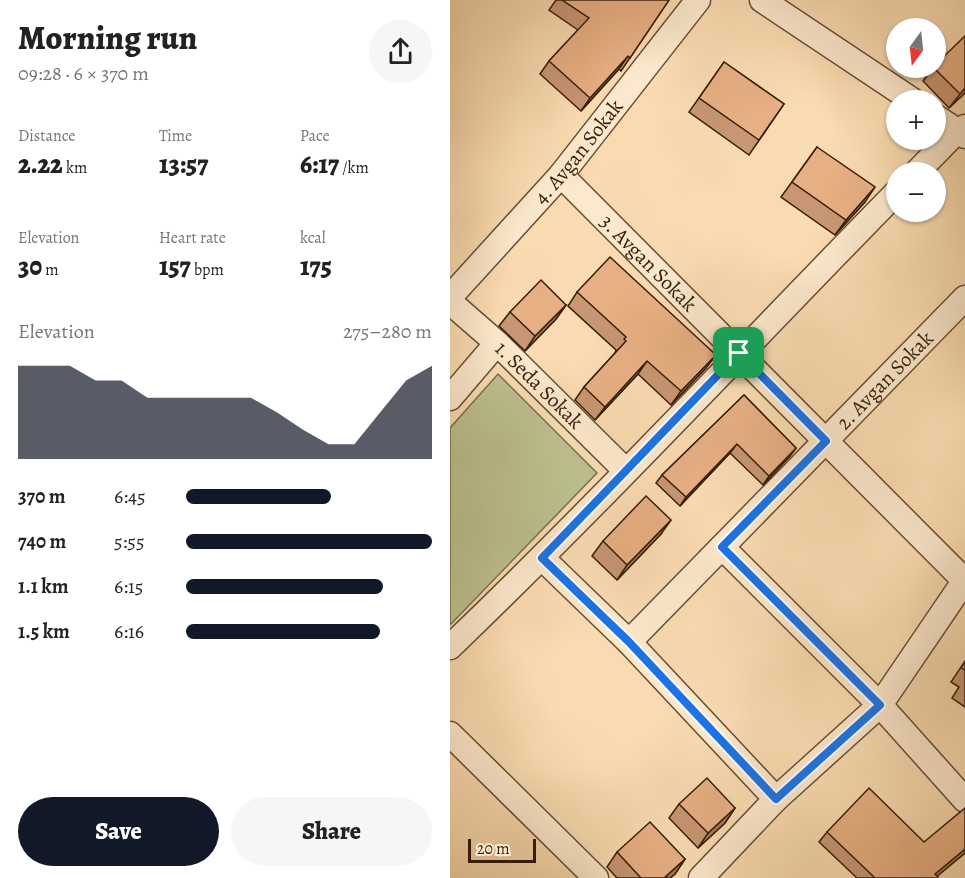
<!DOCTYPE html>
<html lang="en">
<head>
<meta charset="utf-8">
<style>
	body { margin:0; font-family:Alegreya,serif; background:#f6f6f6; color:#222; height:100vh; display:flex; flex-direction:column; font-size:22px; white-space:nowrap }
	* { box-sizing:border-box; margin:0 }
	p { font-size:20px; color:#767676 }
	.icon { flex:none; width:33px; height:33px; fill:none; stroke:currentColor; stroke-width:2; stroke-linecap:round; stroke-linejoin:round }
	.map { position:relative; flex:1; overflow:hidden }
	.details { display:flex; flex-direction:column; background:#fff; width:450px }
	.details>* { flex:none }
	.needle { width:39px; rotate:195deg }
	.controls { position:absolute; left:436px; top:18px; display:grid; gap:12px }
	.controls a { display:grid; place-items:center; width:60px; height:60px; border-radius:50%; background:#fff; box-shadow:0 2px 4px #0004; font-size:30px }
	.scale { position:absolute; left:18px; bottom:15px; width:68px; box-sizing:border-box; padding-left:6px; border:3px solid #381e09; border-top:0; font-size:16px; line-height:21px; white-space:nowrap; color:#381e09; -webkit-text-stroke:4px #fce8cc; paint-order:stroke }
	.pin { position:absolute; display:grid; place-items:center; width:51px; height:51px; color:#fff; margin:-26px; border-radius:12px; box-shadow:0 3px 9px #0006 }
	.round { display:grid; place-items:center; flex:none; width:63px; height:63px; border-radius:32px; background:#f6f6f6 }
	.headline { display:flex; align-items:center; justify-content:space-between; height:102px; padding:0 18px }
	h1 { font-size:33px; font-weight:800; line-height:45px }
	.metrics { display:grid; grid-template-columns:repeat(3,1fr); gap:9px; height:102px; padding:6px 18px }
	.metrics div { display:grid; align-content:center }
	.metrics b { font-size:26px; font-weight:800 }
	.metrics small { font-size:16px; font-weight:400 }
	.metrics p { font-size:16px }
	.chart { height:168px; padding:12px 18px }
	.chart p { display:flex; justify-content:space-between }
	.chart svg { width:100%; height:108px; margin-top:6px; fill:#111827; opacity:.7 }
	.action { display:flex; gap:12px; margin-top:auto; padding:12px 18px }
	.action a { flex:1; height:69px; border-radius:36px; background:#111827; color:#fff; font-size:24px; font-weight:800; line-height:69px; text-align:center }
	.action a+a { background:#f6f6f6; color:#222 }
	ul { padding:0 18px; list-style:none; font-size:20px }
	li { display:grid; grid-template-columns:96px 72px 1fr; align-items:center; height:45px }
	li i { height:15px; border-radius:8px; background:#111827 }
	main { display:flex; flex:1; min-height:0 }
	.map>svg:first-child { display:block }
</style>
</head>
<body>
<main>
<section class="details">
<div class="headline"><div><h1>Morning run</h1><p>09:28 · 6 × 370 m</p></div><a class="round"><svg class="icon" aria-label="share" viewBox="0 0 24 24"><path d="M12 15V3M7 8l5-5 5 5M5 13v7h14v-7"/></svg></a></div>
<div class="metrics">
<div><p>Distance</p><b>2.22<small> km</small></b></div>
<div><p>Time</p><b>13:57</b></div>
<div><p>Pace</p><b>6:17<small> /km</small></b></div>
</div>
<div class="metrics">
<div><p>Elevation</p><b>30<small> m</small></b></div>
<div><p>Heart rate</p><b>157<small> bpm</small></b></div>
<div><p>kcal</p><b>175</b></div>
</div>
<div class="chart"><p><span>Elevation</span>275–280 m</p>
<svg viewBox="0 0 160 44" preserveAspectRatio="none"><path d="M0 44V6L10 6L20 6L30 12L40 12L50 19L60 19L70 19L80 19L90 19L100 25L110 32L120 38L130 38L140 25L150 12L160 6V44z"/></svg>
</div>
<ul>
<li><b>370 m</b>6:45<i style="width:59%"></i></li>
<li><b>740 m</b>5:55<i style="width:100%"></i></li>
<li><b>1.1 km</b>6:15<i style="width:80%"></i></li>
<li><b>1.5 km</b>6:16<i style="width:79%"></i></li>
</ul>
<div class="action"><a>Save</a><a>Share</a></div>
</section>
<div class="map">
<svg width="515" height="878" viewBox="0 0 515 878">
	<rect width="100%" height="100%" fill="#fadbb1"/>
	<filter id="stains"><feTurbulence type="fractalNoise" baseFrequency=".00333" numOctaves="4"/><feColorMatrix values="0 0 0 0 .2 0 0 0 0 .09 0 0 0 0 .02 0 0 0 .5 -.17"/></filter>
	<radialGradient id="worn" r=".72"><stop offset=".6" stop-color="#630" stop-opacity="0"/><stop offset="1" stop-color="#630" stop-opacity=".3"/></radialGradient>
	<path fill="#bcc08d" stroke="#7a6f4b" stroke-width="1.5" d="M 48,374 L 147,473 L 0,625 L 0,428 Z"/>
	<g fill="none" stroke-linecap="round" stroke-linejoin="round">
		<defs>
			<g id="minor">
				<path d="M 312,0 L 462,100"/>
				<path d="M 486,117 L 515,136"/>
				<path d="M 467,172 L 507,131 L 515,127"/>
				<path id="s1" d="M 111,175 L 515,581"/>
				<path id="s2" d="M 0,297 L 111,175 L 248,0"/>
				<path id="s3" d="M 0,302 L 47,343 L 176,471"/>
				<path d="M 0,398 L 47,343"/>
				<path d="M 272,547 L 430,705 L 515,800"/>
				<path d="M 92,558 L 179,642 L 326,799"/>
				<path id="s4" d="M 179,642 L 515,298"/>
				<path d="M 0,647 C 153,500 298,344 447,192"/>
				<path d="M 0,734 L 146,878"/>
				<path d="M 251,878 L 326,799 L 430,705 L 515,580"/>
			</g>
		</defs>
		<use href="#minor" stroke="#684d33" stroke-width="27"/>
		<use href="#minor" stroke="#fce8cc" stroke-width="24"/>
	</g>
	<g fill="#c79672" stroke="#381e09" stroke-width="1.5">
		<path d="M 106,0 L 219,0 L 171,71 L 169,69 L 131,111 L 90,74 L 99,61 L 128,30 L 99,10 Z"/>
		<path d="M 515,36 L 515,93 L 499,108 L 473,81 L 483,68 L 486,68 Z"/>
		<path d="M 274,62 L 334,104 L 299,155 L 239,112 Z"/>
		<path d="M 367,147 L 415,202 L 385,235 L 331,197 Z"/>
		<path d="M 127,292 L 256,368 L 221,405 L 188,374 L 145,420 L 125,400 L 134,387 L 165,353 L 166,350 L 118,306 Z"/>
		<path d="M 116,305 L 106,319 L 75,351 L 49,326 L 60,312 Z"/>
		<path d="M 294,395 L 346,448 L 340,456 L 313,485 L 280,453 L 230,506 L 206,483 L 212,475 Z"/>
		<path d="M 211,534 L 167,580 L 142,556 L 153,541 Z"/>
		<path d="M 515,661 L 515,707 L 502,698 L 509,687 L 501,682 Z"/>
		<path d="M 229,804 L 285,808 L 275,823 L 248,848 L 219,818 Z"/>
		<path d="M 377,832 L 474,842 L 515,853 L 487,876 L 487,878 L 407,878 L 369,842 Z"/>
		<path d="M 167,852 L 235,859 L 225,874 L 220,878 L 167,878 L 157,867 Z"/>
	</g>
	<g fill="#a27a5c" stroke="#381e09" stroke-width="1.5">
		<path d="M 178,56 L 169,69 L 131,111 L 140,98 Z"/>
		<path d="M 515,88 L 515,93 L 499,108 L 510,94 Z"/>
		<path d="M 425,187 L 415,202 L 385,235 L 396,220 Z"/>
		<path d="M 116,305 L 106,319 L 75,351 L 85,336 Z"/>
		<path d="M 266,355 L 256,368 L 221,405 L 231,391 Z"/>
		<path d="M 197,361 L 188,374 L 145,420 L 155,407 Z"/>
		<path d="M 287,444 L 280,453 L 230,506 L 236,497 Z"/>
		<path d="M 346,448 L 340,456 L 313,485 L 319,476 Z"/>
		<path d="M 221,520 L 211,534 L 167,580 L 177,565 Z"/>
		<path d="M 285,808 L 275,823 L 248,848 L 258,833 Z"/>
		<path d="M 515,849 L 515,853 L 485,878 L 485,874 Z"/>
		<path d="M 235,859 L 225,874 L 220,878 L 214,878 Z"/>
	</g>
	<g fill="#e7af84" stroke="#381e09" stroke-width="1.5">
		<path d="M 112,0 L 219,0 L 180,58 L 178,56 L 140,98 L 99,61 L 139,18 Z"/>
		<path d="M 515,36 L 515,88 L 510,94 L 484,68 L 486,68 L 486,64 Z"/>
		<path d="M 274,62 L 334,104 L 309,140 L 249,98 Z"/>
		<path d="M 367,147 L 425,187 L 396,220 L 342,182 Z"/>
		<path d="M 160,257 L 266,355 L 231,391 L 197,361 L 155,407 L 134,387 L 176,341 L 174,339 L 176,337 L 127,292 Z"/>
		<path d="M 91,280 L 116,305 L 85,336 L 60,312 Z"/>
		<path d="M 294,395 L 346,448 L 319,476 L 287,444 L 236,497 L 212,475 Z"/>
		<path d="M 196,496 L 221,520 L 177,565 L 153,541 Z"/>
		<path d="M 515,662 L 515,670 L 511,668 Z"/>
		<path d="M 257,778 L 285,808 L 258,833 L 229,804 Z"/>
		<path d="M 419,788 L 474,842 L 515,808 L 515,849 L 485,874 L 488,877 L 487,878 L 425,878 L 377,832 Z"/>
		<path d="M 200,822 L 235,859 L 214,878 L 191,878 L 167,852 Z"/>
	</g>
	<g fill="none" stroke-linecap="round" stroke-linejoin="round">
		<defs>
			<path id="route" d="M 289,353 L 376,441 L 272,547 L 430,705 L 326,799 L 179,642 L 92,558 Z"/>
		</defs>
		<use href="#route" stroke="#fff" stroke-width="12"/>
		<use href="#route" stroke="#1a73e8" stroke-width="8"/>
	</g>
	<g text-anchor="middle" stroke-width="4.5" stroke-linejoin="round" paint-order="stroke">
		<g font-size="21" fill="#381e09" stroke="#fce8cc">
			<text dy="7" stroke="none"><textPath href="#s2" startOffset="194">4. Avgan Sokak</textPath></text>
			<text dy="7" stroke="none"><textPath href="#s1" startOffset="124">3. Avgan Sokak</textPath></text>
			<text dy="7" stroke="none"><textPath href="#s4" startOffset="366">2. Avgan Sokak</textPath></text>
			<text dy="7" stroke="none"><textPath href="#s3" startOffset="122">1. Seda Sokak</textPath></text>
		</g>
	</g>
	<rect width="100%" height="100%" filter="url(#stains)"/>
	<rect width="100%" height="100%" fill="url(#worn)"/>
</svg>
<div class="controls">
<a><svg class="needle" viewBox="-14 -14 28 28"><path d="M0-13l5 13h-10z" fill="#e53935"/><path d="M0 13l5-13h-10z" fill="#767676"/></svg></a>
<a>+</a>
<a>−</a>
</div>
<div class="scale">20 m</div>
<div class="pin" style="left:289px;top:353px;background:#1e9e55"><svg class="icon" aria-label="arrive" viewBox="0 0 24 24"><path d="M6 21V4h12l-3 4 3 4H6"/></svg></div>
</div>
</main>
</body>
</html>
